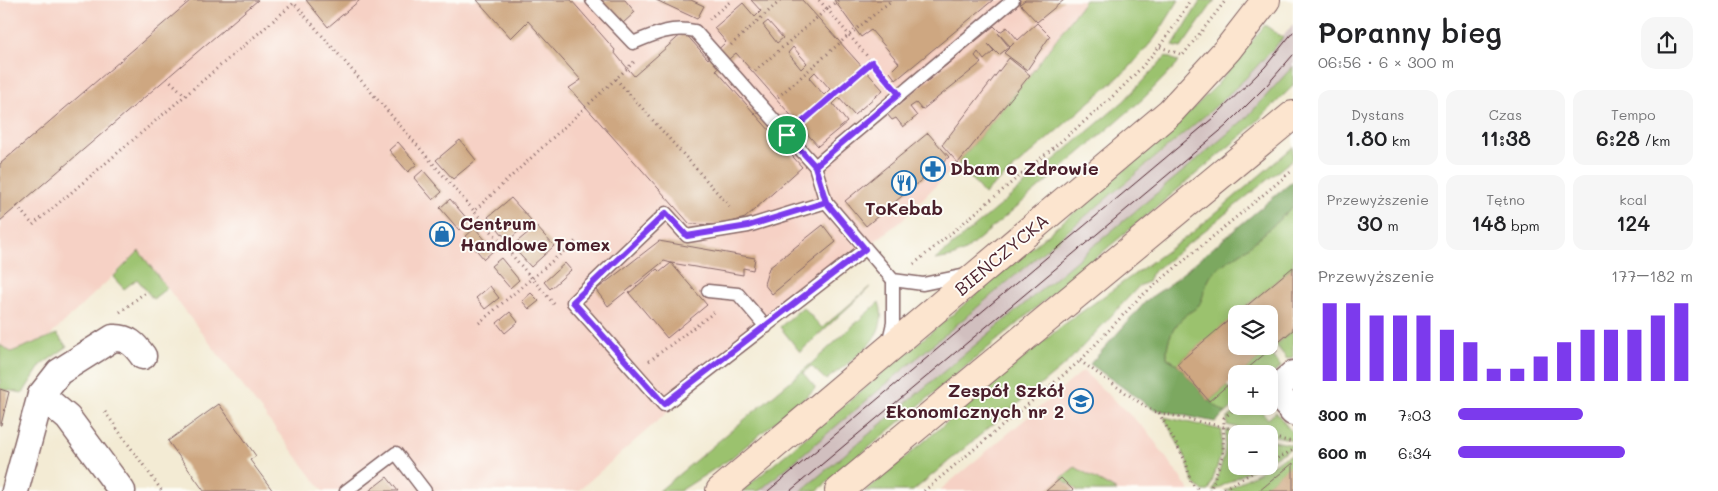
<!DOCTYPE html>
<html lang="pl">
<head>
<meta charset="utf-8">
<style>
	body { margin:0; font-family:Mali,sans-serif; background:#f6f6f6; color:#202124; height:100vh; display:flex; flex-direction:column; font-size:19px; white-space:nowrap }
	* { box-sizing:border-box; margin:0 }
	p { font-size:16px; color:#757577 }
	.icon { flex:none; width:28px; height:28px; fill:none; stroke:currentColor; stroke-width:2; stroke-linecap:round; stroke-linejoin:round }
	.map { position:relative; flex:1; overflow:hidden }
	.drawer { display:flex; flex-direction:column; background:#fff; width:425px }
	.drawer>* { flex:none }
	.buttons { position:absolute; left:1228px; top:305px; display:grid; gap:10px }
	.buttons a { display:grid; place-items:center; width:50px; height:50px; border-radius:10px; background:#fff; box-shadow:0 2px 12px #0003; font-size:25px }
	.pin { position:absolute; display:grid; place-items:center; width:42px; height:42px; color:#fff; margin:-21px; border:2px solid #fff; border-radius:50%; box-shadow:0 1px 5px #0007 }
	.round { display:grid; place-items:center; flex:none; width:52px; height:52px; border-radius:15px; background:#f6f6f6 }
	.summary { display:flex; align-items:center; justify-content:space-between; height:85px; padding:0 25px }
	h1 { font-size:28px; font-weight:600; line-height:38px }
	.stats { display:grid; grid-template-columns:repeat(3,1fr); gap:8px; height:85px; padding:5px 25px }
	.stats div { display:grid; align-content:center; border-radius:12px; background:#f6f6f6; text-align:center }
	.stats b { font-size:21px; font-weight:600 }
	.stats small { font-size:14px; font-weight:400 }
	.stats p { font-size:14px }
	.chart { height:140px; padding:10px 25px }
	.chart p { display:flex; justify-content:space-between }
	.chart svg { width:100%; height:90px; margin-top:5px; stroke:#7c3aed; stroke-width:6 }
	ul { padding:0 25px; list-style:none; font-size:16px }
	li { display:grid; grid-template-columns:80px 60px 1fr; align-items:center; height:38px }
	li i { height:12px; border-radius:6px; background:#7c3aed }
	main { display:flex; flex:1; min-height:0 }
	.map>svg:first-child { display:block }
</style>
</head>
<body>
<main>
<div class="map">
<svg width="1293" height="491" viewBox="0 0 1293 491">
	<rect width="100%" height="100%" fill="#fdfcf7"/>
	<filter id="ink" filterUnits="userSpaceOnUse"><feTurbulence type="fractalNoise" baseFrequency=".02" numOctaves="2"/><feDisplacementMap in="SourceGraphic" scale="10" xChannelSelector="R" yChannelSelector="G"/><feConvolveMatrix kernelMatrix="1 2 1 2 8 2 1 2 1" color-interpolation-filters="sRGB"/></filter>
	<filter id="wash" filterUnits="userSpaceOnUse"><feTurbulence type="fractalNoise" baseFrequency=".0096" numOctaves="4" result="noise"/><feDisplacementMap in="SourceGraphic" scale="20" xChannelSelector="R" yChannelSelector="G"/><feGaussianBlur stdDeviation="1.12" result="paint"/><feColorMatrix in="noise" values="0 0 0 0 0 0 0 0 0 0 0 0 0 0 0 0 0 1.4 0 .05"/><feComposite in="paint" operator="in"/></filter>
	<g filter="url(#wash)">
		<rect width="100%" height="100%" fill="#f3ebd4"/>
		<g fill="#f6d1c5">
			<path d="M 0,0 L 1085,0 L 1030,75 L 958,163 L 903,219 L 740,348 L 578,491 L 323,491 L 139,251 L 17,367 L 0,352 Z"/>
			<path d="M 1083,371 L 1147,431 L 1190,491 L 939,491 Z"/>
		</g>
		<path fill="#d1bfbf" d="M 1293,24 L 1293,66 L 1248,116 L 1219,141 L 801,491 L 759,491 L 1214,109 L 1271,52 Z"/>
		<g fill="#9bc26e" stroke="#72704c">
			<path d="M 1085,0 L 1179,0 L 1155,38 L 1129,68 L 984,194 L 958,163 L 1030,75 Z"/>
			<path d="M 1201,0 L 1215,0 L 1181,48 L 1173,46 Z"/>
			<path d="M 1265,25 L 1283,38 L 1245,79 L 1214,108 L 759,491 L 742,491 L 1165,136 L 1216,86 Z"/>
			<path d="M 1166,56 L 1179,62 L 1144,98 L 965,251 L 952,257 L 935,260 L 1124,101 Z"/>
			<path d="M 1293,66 L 1293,86 L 1245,133 L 817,491 L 801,491 L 1219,141 L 1248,116 Z"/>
			<path d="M 1293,147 L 1293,159 L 1151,274 L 1148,282 L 1139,286 L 1068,362 L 913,491 L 865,491 L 1062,326 L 1192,233 Z"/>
			<path d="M 1293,206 L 1293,267 L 1177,364 L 1167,358 C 1166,339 1173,326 1187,314 C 1190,312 1197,308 1199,304 C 1205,294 1204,284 1213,273 C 1223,262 1236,257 1247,248 C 1263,235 1278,221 1293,206 Z"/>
			<path d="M 139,251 L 167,288 L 153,299 L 137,279 L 124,289 L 113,277 Z"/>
			<path d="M 870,287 L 800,352 L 780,327 L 803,307 L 822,328 Z"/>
			<path d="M 879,302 C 892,338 850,361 826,380 L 811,366 L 803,373 L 815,387 L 814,390 L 730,459 L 680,491 L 659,491 L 812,363 Z"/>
			<path d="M 1293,330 L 1293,357 L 1287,359 L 1276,345 Z"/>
			<path d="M 57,334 L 67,347 L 41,365 L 23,393 L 0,389 L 0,345 L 11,352 Z"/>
			<path d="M 1269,350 L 1281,367 L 1269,377 L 1269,374 L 1241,374 Z"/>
			<path d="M 1227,386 L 1236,397 L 1236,404 L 1226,413 L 1209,401 Z"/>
			<path d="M 1242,406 L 1257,406 L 1268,419 L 1276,412 L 1293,434 L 1293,440 L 1227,425 L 1227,419 Z"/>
			<path d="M 1164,417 L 1222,430 L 1221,455 L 1209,491 L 1203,491 L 1193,482 L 1187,461 Z"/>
			<path d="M 1226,430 L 1242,434 L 1236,434 L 1236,466 L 1258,466 L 1213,491 L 1224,456 Z"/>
			<path d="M 1269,440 L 1293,445 L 1293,447 L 1269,460 Z"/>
			<path d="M 1293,453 L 1293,464 L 1259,491 L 1225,491 Z"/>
			<path d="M 1075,467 L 1117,491 L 1078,491 L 1061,478 Z"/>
		</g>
		<path fill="#7ca861" stroke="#636446" d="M 1293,181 L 1293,206 C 1278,221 1263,235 1247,248 C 1236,257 1223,262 1213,273 C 1204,284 1205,295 1199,305 C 1197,308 1190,312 1187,314 C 1173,326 1166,339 1167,358 L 1177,364 L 1209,401 L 1226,413 L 1215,422 L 1153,409 L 1090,364 L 1148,299 L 1166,287 Z"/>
		<g id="blocks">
			<g fill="#cea781" fill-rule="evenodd">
				<path d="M 191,0 L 258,0 L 0,221 L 0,164 Z"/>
				<path d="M 306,0 L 360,0 L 328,27 Z"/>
				<path d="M 477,0 L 571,0 L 615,50 L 614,52 L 634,76 L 684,32 L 708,59 L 726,42 L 714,28 L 743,3 L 755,17 L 761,11 L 751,0 L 802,0 L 883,90 L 854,115 L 839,98 L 833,104 L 847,122 L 818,146 L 736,53 L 716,70 L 802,167 L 745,218 L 721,225 L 690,224 L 569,88 L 581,80 L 528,21 L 511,38 ZM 768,21 L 783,38 L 777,43 L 763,25 ZM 793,47 L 807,63 L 801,69 L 788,53 ZM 815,72 L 830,89 L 824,95 L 809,78 Z"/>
				<path d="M 599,0 L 625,0 L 635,12 L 621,25 Z"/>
				<path d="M 656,0 L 691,0 L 704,6 L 697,19 Z"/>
				<path d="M 834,0 L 993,0 L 896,80 L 890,72 L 899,63 L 871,30 L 861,37 Z"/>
				<path d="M 1025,0 L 1064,0 L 1037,22 L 1020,4 Z"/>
				<path d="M 1037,23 L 1050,36 L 1027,70 L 1004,53 L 1014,43 L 1010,46 L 998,33 L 1009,47 L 999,55 L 988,44 L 994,51 L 984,60 L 978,52 L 975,56 L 981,63 L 922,110 L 916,103 L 910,107 L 917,116 L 903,127 L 896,118 L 892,120 L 887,114 L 994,26 L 1000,32 L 1007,27 L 1018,40 Z"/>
				<path d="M 1009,58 L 1030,75 L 958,163 L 942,145 Z"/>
				<path d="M 928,133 L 949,157 L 866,226 L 845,201 Z"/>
				<path d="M 460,140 L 476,160 L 453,179 L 436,160 Z"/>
				<path d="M 398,142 L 417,164 L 408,172 L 389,150 Z"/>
				<path d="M 423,170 L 442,192 L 433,200 L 414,178 Z"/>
				<path d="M 511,198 L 531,220 L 508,241 L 488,217 Z"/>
				<path d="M 450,199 L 469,221 L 459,230 L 440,208 Z"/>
				<path d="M 823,225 L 836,242 L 772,294 L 764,284 L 769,268 Z"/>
				<path d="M 536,226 L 554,246 L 531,267 L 512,246 Z"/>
				<path d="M 475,228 L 494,250 L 484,259 L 465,237 Z"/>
				<path d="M 659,241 L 755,258 L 753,270 L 743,268 L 743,275 L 671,263 L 707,305 L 667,338 L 629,293 L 657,269 L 660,272 L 671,263 L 664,261 L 608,306 L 596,290 Z"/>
				<path d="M 501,258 L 519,280 L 510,288 L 491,266 Z"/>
				<path d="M 565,263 L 571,270 L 550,289 L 544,282 Z"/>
				<path d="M 1293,267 L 1293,330 L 1241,374 L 1236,374 L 1236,378 L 1209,401 L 1177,364 L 1236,314 L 1236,346 L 1269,346 L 1269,314 L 1237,314 Z"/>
				<path d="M 490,286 L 499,298 L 485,309 L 476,298 Z"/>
				<path d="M 531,293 L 539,301 L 529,309 L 522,301 Z"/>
				<path d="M 510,312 L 518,322 L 505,333 L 497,323 Z"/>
				<path d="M 0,389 L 9,392 L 1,425 L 0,425 Z"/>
				<path d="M 219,404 L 256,456 L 250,460 L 273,491 L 204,491 L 168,441 Z"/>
				<path d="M 1293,463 L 1293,491 L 1259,491 Z"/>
				<path d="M 387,477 L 398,491 L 369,491 Z"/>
				<path d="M 1061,478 L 1074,491 L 1046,491 Z"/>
			</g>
		</g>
	</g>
	<g filter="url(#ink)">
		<use href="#blocks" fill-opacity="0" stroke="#856666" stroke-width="1"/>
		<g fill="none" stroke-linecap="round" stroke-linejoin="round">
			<defs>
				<g id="service">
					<path d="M 592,0 L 633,43 C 654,34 672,26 695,31 L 815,166 L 826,202 L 893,280 L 923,284 L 966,275"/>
					<path d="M 815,166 L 1013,0"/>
					<path d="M 826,202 L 748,226 L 687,236 L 666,213 L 573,302 L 664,405 L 865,249"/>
					<path d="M 708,291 L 738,294 L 766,327"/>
					<path d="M 888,344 L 893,323 L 893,280"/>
					<path d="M 346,491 L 396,453 L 425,491"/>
				</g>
				<g id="minor">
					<path d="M 1293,374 L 1274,390 L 1293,412"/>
					<path d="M 41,395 L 68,418 L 122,491"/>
					<path d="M 15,491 L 41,395 L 59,372 L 113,338 C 128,337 135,345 143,356"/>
				</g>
				<g id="secondary">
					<path d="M 720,491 L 1170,112 L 1228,49 L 1266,0"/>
					<path d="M 839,491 L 1293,115"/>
				</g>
			</defs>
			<use href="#service" stroke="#856666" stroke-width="15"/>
			<use href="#minor" stroke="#856666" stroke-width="29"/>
			<use href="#secondary" stroke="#856666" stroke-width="30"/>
			<g stroke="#856666" stroke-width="3" stroke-dasharray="1 4" stroke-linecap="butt">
				<path d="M 819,0 L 827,9 L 838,0"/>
				<path d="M 709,19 L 732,0"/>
				<path d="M 731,45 L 781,0"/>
				<path d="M 1160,47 L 1183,55 L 1226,0"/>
				<path d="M 755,71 L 827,9 L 849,35 L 892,0"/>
				<path d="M 167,78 L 185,95"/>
				<path d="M 616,79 L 732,209"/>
				<path d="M 778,97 L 849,35 L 872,62"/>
				<path d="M 801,123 L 872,62 L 888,81"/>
				<path d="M 17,206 L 33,225 L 294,3 L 474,211"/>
				<path d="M 914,264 C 954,231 994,197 1034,164 C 1095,112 1150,72 1190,0"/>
				<path d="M 554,304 L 474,211 L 634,62"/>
				<path d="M 120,312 L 147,291"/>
				<path d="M 479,323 L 577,240"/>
				<path d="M 1273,347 L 1278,354"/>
				<path d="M 649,361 L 716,311"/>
				<path d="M 1080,361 L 1152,411 L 1255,434"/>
				<path d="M 1230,383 L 1236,391"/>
				<path d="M 105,412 L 162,491"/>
				<path d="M 1159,413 L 1186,462 L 1191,483 L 1200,491"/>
				<path d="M 1269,437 L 1293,442"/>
				<path d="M 1269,463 L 1293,450"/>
				<path d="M 924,491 L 1080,361 L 1139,298 L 1293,170"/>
				<path d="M 1210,491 L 1223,454 L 1224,418 L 1238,406"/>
				<path d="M 1220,491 L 1264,466"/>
			</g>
			<use href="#service" stroke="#fff" stroke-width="12"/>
			<use href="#minor" stroke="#fff" stroke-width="26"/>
			<use href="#secondary" stroke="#fce5cf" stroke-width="28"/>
			<g stroke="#4a1f2b" stroke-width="1">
				<path d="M 768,491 L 1213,118 L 1265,67 L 1293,32"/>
				<path d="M 790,491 L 1226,126 L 1267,85 L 1293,55"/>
			</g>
		</g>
	</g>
	<g fill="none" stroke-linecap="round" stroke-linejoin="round" filter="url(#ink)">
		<defs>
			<path id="route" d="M 787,135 L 815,166 L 826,202 L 748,226 L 687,236 L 666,213 L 573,302 L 664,404 L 865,249 L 826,202 L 815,166 L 899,94 L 872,62 L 787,135"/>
		</defs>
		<use href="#route" stroke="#fff" stroke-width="10"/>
		<use href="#route" stroke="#7c3aed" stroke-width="6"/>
	</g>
	<defs>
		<symbol id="pharmacy-ring" viewBox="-11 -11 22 22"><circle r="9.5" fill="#fdfcf7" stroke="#1f6fb2" stroke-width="1.5"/><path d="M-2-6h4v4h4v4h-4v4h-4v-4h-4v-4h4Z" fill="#1f6fb2"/></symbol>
		<symbol id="restaurant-ring" viewBox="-11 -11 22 22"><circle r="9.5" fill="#fdfcf7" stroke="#1f6fb2" stroke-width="1.5"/><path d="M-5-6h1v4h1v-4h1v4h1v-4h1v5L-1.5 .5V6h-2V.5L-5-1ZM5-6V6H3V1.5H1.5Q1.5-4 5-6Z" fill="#1f6fb2"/></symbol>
		<symbol id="shop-ring" viewBox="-11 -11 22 22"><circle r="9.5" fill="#fdfcf7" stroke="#1f6fb2" stroke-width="1.5"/><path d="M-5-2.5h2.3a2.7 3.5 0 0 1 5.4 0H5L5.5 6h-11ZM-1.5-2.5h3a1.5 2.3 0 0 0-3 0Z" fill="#1f6fb2"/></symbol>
		<symbol id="school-ring" viewBox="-11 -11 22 22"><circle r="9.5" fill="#fdfcf7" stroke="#1f6fb2" stroke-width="1.5"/><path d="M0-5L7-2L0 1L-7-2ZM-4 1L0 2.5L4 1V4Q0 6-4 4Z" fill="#1f6fb2"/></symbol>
	</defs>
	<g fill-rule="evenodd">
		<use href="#pharmacy-ring" x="919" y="155" width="28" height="28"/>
		<use href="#restaurant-ring" x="890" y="169" width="28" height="28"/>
		<use href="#shop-ring" x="428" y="220" width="28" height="28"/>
		<use href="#school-ring" x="1067" y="387" width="28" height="28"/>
	</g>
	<g text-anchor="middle" stroke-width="4" stroke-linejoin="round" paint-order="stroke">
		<g font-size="18" font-weight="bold" fill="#4a1f2b" stroke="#fdfcf7" text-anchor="start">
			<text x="950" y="175">Dbam o Zdrowie</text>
			<text x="904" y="215" text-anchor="middle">ToKebab</text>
			<text x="460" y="230">Centrum<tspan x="460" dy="21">Handlowe Tomex</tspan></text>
			<text x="1064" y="397" text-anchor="end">Zespół Szkół<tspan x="1064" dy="21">Ekonomicznych nr 2</tspan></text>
		</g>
		<g font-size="18" fill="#4a1f2b" stroke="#fdfcf7">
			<text transform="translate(1002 255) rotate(-40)" y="6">BIEŃCZYCKA</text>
		</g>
	</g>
</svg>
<div class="buttons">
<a><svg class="icon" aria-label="layers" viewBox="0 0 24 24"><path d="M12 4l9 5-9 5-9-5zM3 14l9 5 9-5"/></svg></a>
<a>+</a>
<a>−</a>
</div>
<div class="pin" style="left:787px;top:135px;background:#1e9e55"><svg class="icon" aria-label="arrive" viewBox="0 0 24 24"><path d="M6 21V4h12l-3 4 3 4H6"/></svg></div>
</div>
<section class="drawer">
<div class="summary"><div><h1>Poranny bieg</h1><p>06:56 · 6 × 300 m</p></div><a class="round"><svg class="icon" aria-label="share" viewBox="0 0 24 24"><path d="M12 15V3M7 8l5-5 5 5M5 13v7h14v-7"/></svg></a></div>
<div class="stats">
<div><p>Dystans</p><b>1.80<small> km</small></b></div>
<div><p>Czas</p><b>11:38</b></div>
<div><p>Tempo</p><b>6:28<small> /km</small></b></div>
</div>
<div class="stats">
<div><p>Przewyższenie</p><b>30<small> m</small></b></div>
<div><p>Tętno</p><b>148<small> bpm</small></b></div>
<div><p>kcal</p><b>124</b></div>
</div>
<div class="chart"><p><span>Przewyższenie</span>177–182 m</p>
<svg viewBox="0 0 160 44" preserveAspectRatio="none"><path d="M5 44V6M15 44V6M25 44V12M35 44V12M45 44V12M55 44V19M65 44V25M75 44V38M85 44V38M95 44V32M105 44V25M115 44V19M125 44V19M135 44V19M145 44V12M155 44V6"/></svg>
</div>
<ul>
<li><b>300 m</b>7:03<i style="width:53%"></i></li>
<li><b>600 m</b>6:34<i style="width:71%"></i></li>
</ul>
</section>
</main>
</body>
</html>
